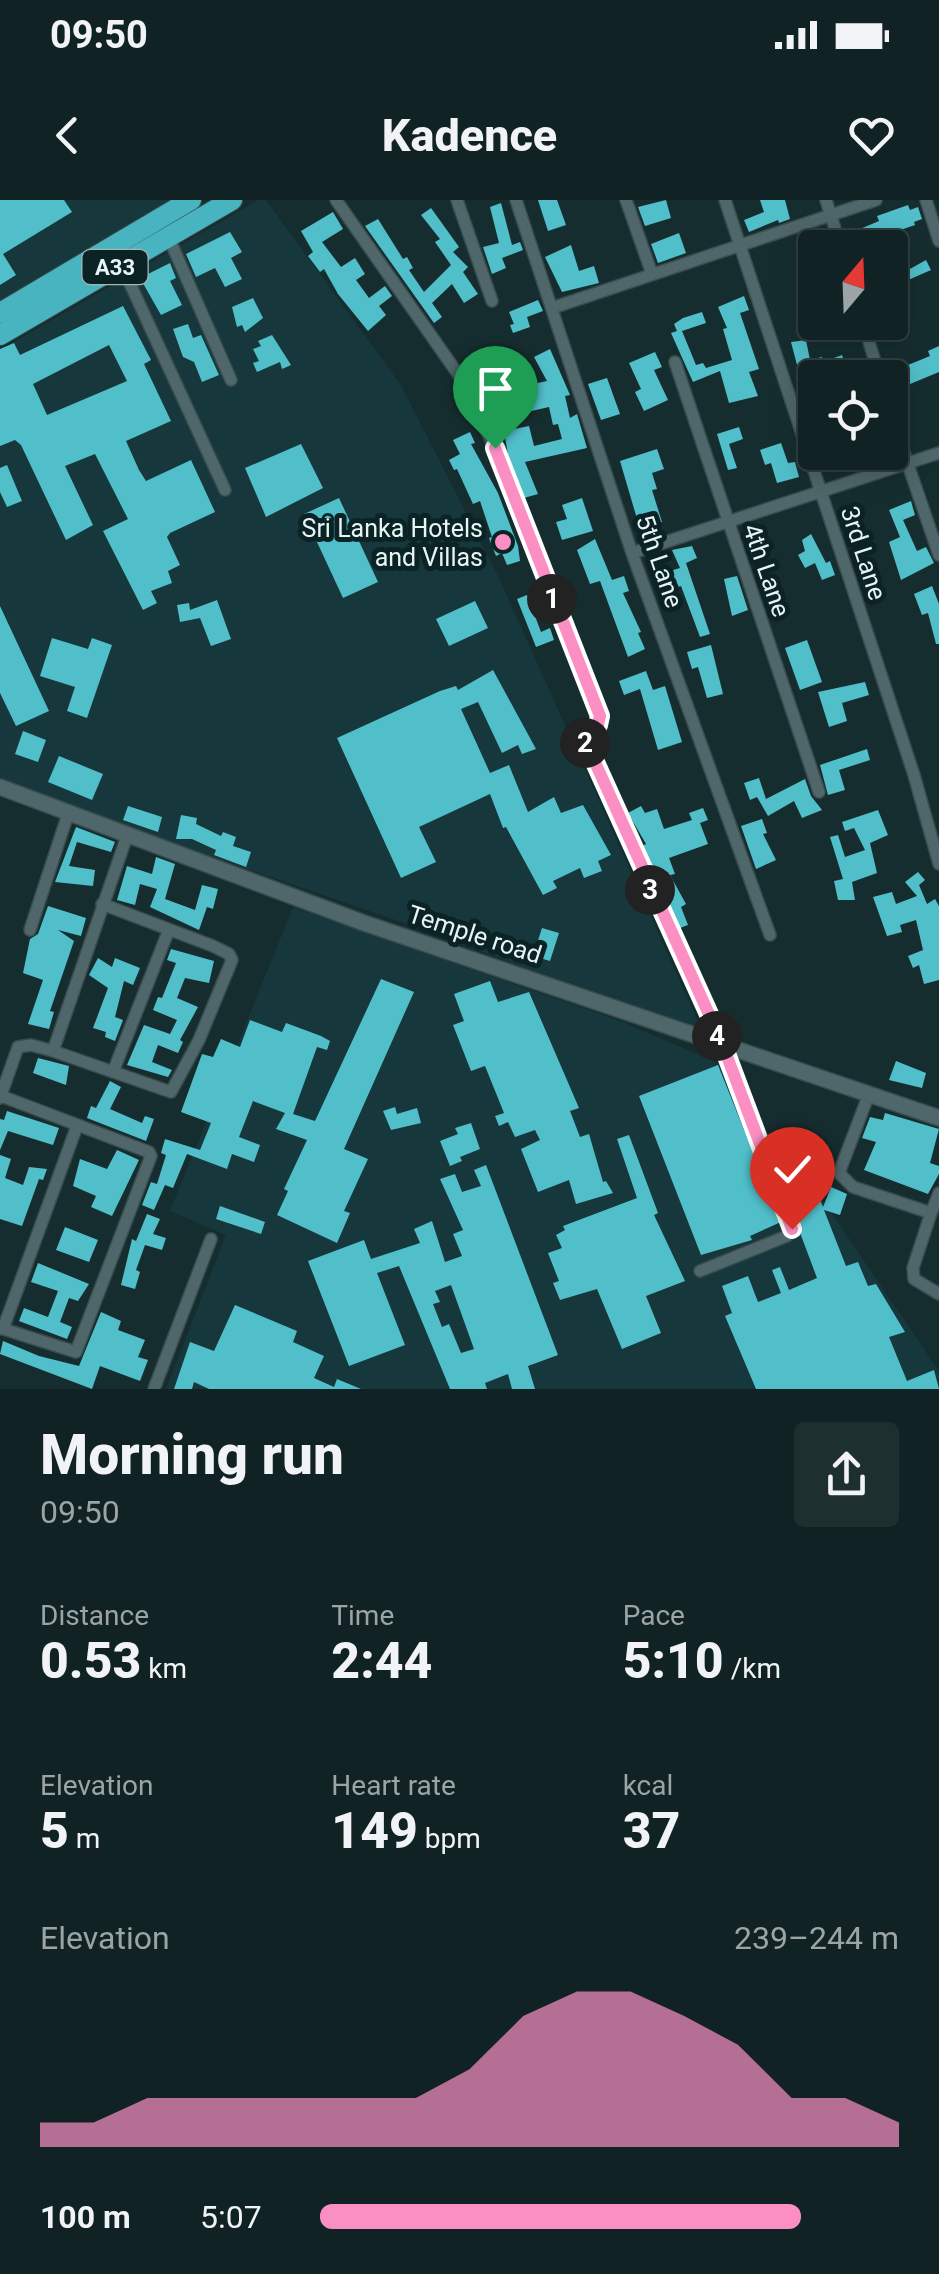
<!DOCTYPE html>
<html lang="en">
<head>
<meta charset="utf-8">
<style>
	body { margin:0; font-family:Roboto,sans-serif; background:#1e2f30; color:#f1f3f6; height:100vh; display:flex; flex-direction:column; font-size:38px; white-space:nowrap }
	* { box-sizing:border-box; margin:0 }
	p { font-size:32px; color:#9ca4a6 }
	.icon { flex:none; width:55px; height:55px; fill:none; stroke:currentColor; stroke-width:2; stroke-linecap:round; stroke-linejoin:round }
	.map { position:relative; height:1189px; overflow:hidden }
	.panel { display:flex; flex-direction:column; background:#102223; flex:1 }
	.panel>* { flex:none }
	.needle { width:65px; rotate:19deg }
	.tools { position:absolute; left:798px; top:30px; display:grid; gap:20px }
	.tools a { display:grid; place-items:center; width:110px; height:110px; border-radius:10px; background:#102223; box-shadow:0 5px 25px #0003,0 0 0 2px #303f41; font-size:50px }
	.pin { position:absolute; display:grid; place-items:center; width:85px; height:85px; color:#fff; margin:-102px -42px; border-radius:50% 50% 50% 0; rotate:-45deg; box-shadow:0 0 10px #0007 }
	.pin .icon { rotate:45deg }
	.km { position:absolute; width:50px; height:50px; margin:-25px; border-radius:50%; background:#222; color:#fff; font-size:28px; line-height:50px; text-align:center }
	.round { display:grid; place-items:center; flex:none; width:105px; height:105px; border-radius:10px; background:#1e2f30 }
	.overview { display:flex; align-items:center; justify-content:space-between; height:170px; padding:0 40px }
	h1 { font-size:55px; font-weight:800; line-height:75px }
	.stats { display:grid; grid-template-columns:repeat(3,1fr); gap:15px; height:170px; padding:10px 40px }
	.stats div { display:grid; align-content:center }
	.stats b { font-size:50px; font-weight:800 }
	.stats small { font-size:28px; font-weight:400 }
	.stats p { font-size:28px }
	.chart { height:280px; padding:20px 40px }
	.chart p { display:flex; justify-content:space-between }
	.chart svg { width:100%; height:180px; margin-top:10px; fill:#fb8fc4; opacity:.7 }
	ul { padding:0 40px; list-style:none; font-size:32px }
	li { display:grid; grid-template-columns:160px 120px 1fr; align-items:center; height:75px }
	li i { height:25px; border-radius:12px; background:#fb8fc4 }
	.status { display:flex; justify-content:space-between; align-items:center; height:70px; padding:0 50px; background:#102223; direction:ltr }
	.status svg { height:28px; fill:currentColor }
	header { display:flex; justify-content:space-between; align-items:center; height:130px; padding:0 40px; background:#102223; font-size:45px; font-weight:800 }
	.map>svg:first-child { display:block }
</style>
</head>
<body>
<div class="status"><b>09:50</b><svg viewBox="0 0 49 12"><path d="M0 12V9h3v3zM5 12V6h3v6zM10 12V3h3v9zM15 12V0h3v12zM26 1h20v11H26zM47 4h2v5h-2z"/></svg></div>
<header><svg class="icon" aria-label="back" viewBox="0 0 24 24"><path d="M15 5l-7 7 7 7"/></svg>Kadence<svg class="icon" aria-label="heart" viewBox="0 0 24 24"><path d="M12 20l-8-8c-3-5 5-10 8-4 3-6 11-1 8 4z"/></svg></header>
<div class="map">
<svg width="939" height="1189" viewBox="0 0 939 1189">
	<rect width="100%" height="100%" fill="#162d2f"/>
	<g fill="#16373b">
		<path d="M 0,0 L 173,0 L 0,102 Z"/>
		<path d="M 258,0 L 266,0 L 401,185 L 499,378 L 704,835 L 416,727 L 0,584 L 0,150 Z"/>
		<path d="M 293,707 L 623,822 L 724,866 L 760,955 L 790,952 L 939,1171 L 939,1189 L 166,1189 L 226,1035 L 170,1011 Z"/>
	</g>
	<g fill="#51bfca" fill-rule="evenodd">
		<path d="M 0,0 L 64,0 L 72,12 L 3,54 L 16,75 L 0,85 Z"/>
		<path d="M 538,0 L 557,0 L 566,25 L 548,31 Z"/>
		<path d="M 666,0 L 671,18 L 645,26 L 638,7 Z"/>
		<path d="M 760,0 L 785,0 L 790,19 L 779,23 L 778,20 L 749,32 L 744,20 L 764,12 Z"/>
		<path d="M 501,3 L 512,45 L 520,42 L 523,50 L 502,58 L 506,68 L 492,74 L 483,47 L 499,43 L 490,7 Z"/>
		<path d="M 908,5 L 910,10 L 918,7 L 922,19 L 914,22 L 915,25 L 886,35 L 884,31 L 853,44 L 848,34 L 879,21 L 877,16 Z"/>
		<path d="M 431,8 L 459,47 L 453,52 L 468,67 L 463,72 L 478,94 L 464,103 L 452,84 L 432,103 L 442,117 L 434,123 L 365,26 L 378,19 L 403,59 L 407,57 L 413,68 L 409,70 L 424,92 L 451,65 L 435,42 L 440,39 L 421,15 Z"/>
		<path d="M 333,12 L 343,29 L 322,42 L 341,67 L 355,58 L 365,74 L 356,80 L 369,98 L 385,86 L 392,96 L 379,106 L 386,115 L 368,131 L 338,94 L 324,69 L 320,72 L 308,56 L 313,52 L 301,31 Z"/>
		<path d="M 230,32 L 242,52 L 231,58 L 242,79 L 225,87 L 215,68 L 196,77 L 186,54 Z"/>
		<path d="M 679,33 L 686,53 L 658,63 L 651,44 Z"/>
		<path d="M 571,45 L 579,71 L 594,66 L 599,83 L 562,92 L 545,57 Z"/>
		<path d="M 926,60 L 931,70 L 890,88 L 890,70 L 905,64 L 908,70 Z"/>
		<path d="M 170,63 L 176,78 L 170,81 L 182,105 L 161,115 L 140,78 Z"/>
		<path d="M 744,96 L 749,110 L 740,113 L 759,169 L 749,172 L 758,196 L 729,203 L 720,171 L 693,182 L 671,133 L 677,131 L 674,124 L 683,118 L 702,112 L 706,123 L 682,131 L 696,165 L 703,163 L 706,168 L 732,160 L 723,129 L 727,128 L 718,107 Z"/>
		<path d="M 253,98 L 263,118 L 245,132 L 242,125 L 237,127 L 232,107 Z"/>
		<path d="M 538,100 L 543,111 L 527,117 L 530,127 L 513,133 L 510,125 L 514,124 L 509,112 Z"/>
		<path d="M 123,106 L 151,160 L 144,164 L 171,221 L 126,241 L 139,270 L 146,281 L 191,260 L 215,312 L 170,333 L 167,337 L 180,365 L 168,371 L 172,383 L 151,391 L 157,403 L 143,410 L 103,331 L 128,319 L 95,254 L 65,266 L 93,325 L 66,340 L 21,245 L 15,240 L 0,246 L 0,149 L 14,143 L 20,155 ZM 109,145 L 127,181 L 47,215 L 33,184 Z"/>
		<path d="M 188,124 L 193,138 L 201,135 L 219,175 L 202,182 L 194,162 L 183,157 L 173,129 Z"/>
		<path d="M 272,135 L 291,165 L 282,169 L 280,162 L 257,172 L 253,163 L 259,161 L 253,149 L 261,146 L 258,141 Z"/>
		<path d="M 806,140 L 810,160 L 822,157 L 823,162 L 842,155 L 850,178 L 815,178 L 815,204 L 808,207 L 791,142 Z"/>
		<path d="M 939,146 L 939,172 L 898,189 L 891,172 L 930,156 L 928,151 Z"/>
		<path d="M 550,149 L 570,195 L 565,196 L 570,218 L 577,214 L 587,248 L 525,262 L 538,294 L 524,298 L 508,255 L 504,231 L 529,226 L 534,246 L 562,239 L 558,224 L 553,225 L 549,207 L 527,212 L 519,187 L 547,181 L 534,157 Z"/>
		<path d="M 655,152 L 662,167 L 654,170 L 668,200 L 644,211 L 635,192 L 641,189 L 629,163 Z"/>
		<path d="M 607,178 L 620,214 L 601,220 L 588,184 Z"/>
		<path d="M 739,227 L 743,239 L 729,244 L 737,268 L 728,270 L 717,234 Z"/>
		<path d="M 470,232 L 475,243 L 471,244 L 498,293 L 518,346 L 520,361 L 507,365 L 502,353 L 496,356 L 489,338 L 492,337 L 480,301 L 473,304 L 457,269 L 454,270 L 449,260 L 460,254 L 453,240 Z"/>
		<path d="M 781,243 L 788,263 L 795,262 L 799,277 L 777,283 L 771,263 L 765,265 L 760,250 Z"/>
		<path d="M 301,244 L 323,288 L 266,317 L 245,268 Z"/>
		<path d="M 657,249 L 664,269 L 652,273 L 657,289 L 652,290 L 662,322 L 640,329 L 620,261 Z"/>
		<path d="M 7,265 L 22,301 L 7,307 L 0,292 L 0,268 Z"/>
		<path d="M 339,298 L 378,382 L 343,398 L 304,314 Z"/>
		<path d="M 582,298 L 593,331 L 562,340 L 556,322 L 567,319 L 562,305 Z"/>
		<path d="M 911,301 L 915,315 L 903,320 L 917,351 L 926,347 L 934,363 L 901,380 L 889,342 L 900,337 L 889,310 Z"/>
		<path d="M 811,334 L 826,363 L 830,361 L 835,375 L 822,380 L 815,363 L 805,368 L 798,355 L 805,351 L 802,340 Z"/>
		<path d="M 595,339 L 612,380 L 624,376 L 629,391 L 623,393 L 641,432 L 638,433 L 645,449 L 628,457 L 600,381 L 590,384 L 577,350 Z"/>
		<path d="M 692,346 L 697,358 L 686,363 L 710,434 L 700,437 L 681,386 L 661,392 L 656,375 L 680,368 L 672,350 Z"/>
		<path d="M 737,376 L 748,410 L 732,416 L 724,379 Z"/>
		<path d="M 932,386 L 939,404 L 939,444 L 936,444 L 928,413 L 922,415 L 914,394 Z"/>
		<path d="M 527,395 L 541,432 L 550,428 L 554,440 L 536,447 L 517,399 Z"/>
		<path d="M 217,400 L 231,439 L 211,446 L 200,418 L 180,422 L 177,405 L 189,403 L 190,410 Z"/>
		<path d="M 475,401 L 488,428 L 449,446 L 436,419 Z"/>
		<path d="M 0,406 L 49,511 L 16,526 L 0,493 Z"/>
		<path d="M 52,438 L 88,449 L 92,438 L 112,445 L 87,518 L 67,511 L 75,487 L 40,476 Z"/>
		<path d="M 807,440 L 822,482 L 800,490 L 785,448 Z"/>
		<path d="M 711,445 L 723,494 L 707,498 L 698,467 L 692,469 L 687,452 Z"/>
		<path d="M 493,470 L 536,549 L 522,554 L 518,545 L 502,553 L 478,502 L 461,509 L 490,573 L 509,565 L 528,612 L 554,597 L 561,613 L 583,605 L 611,655 L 598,661 L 602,671 L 584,678 L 580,668 L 553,681 L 557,688 L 543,695 L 506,627 L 503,628 L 490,594 L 419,627 L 436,662 L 401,678 L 337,538 L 440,491 L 456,486 L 458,490 Z"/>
		<path d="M 646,471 L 653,490 L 665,486 L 682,542 L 658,550 L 640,489 L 624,495 L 619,481 Z"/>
		<path d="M 865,482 L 869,495 L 842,503 L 847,521 L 829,527 L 818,492 Z"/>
		<path d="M 23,531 L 46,540 L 38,562 L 15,554 Z"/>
		<path d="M 867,549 L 870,560 L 839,570 L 845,590 L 828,595 L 820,565 Z"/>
		<path d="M 59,556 L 103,574 L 92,600 L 48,582 Z"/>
		<path d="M 759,578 L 766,599 L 805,579 L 811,596 L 822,610 L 802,618 L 794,601 L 768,616 L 757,597 L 750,600 L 744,583 Z"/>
		<path d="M 128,606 L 162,617 L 158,632 L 123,620 Z"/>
		<path d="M 641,606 L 645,613 L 657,609 L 664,629 L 692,620 L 689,613 L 703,608 L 708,620 L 700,623 L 708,644 L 669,658 L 675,674 L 670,675 L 686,704 L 681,707 L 688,725 L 680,728 L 642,646 L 646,644 L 628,613 Z"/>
		<path d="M 878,610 L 888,635 L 870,643 L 877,673 L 852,682 L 855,700 L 838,700 L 834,681 L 843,679 L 830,637 L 838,635 L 845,657 L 865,650 L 854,628 L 845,631 L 842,622 Z"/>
		<path d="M 181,615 L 197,618 L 196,624 L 221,636 L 223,632 L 236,637 L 233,646 L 251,652 L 246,667 L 214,655 L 216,650 L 192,639 L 176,639 Z"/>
		<path d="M 762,619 L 767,633 L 763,634 L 776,660 L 756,669 L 741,626 Z"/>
		<path d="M 76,627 L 115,642 L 111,652 L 77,642 L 69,666 L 95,670 L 93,686 L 55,682 Z"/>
		<path d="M 156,657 L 175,664 L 165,699 L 195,710 L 202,685 L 218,689 L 213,709 L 207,707 L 199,730 L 150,707 L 157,689 L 140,684 L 135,705 L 117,700 L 127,666 L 152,674 Z"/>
		<path d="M 918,672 L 925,680 L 919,685 L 927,704 L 935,699 L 939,706 L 939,780 L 924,784 L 919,765 L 913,768 L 908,756 L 923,750 L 916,720 L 900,725 L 902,732 L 887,736 L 873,697 L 892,692 L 896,704 L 917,696 L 905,682 Z"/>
		<path d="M 48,706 L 86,718 L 81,736 L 58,730 L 74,741 L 50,811 L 54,812 L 49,829 L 28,824 L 43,780 L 23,773 L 30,739 L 38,734 Z"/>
		<path d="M 542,728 L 559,733 L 550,761 L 533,756 Z"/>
		<path d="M 171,749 L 214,761 L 209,783 L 185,778 L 177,798 L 198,807 L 180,840 L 183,842 L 178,853 L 158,845 L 152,862 L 172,870 L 168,877 L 127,865 L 144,825 L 170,834 L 177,820 L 153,810 L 158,797 L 162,798 L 176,763 L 167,760 Z"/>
		<path d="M 98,758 L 112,767 L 115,758 L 140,768 L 133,785 L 124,781 L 115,817 L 123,820 L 115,841 L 105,837 L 106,832 L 93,828 L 108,788 L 89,775 Z"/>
		<path d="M 381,779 L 414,792 L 344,949 L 368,959 L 344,1011 L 350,1013 L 337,1043 L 277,1015 L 288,991 L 284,989 L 307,940 L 276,929 L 285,913 L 253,901 L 239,937 L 260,945 L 254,962 L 232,954 L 227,969 L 187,954 L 173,988 L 165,985 L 154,1010 L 142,1005 L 151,982 L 157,984 L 166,955 L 161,953 L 165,939 L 200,950 L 211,923 L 181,912 L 202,854 L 213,857 L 221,839 L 240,847 L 250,820 L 282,832 L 286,823 L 321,836 L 330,841 L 327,850 L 317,847 L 293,914 L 315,921 Z"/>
		<path d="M 490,781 L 498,802 L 529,792 L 579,908 L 570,911 L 580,937 L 589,934 L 603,982 L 606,981 L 613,993 L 576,1004 L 569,980 L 538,992 L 521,949 L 540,940 L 535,930 L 515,937 L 508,922 L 499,926 L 495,916 L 504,913 L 485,866 L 471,871 L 453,825 L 464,821 L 454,794 Z"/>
		<path d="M 38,858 L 69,866 L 66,885 L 33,873 Z"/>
		<path d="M 896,861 L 926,873 L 922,888 L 889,880 Z"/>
		<path d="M 718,865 L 781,1022 L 750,1036 L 752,1040 L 701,1055 L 639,896 Z"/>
		<path d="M 110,881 L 121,887 L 110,909 L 142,923 L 145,916 L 154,919 L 146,941 L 87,918 L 91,906 L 96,908 Z"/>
		<path d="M 395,907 L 397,914 L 417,908 L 421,923 L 391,930 L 383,911 Z"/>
		<path d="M 7,911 L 59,928 L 53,945 L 8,931 L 0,950 L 0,919 L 4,920 Z"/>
		<path d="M 885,913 L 939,929 L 930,963 L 939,966 L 939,974 L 928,994 L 864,970 L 876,942 L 862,938 L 870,917 L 883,920 Z"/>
		<path d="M 471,923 L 480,949 L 460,957 L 462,961 L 450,966 L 440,941 L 458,934 L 455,928 Z"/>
		<path d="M 629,935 L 658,1013 L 654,1015 L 685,1081 L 646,1096 L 661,1133 L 622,1149 L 597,1089 L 560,1100 L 553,1083 L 559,1081 L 548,1053 L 562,1048 L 556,1035 L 565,1030 L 563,1026 L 637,998 L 617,939 Z"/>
		<path d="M 117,950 L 139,960 L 112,1016 L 91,1007 L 96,996 L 73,986 L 80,959 L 107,969 Z"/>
		<path d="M 0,955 L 11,959 L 5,978 L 23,985 L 29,967 L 47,969 L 43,980 L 39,979 L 22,1026 L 0,1019 Z"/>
		<path d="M 486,965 L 558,1155 L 528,1166 L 535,1189 L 512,1189 L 508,1174 L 485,1183 L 487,1189 L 450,1189 L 399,1066 L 377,1073 L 405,1145 L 349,1166 L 308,1061 L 364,1040 L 371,1059 L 420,1043 L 414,1029 L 432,1021 L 445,1062 L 462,1056 L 453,1034 L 463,1030 L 440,979 L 455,974 L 462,992 L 481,986 L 474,970 ZM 451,1085 L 474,1149 L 461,1153 L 449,1124 L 442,1127 L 433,1104 L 440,1102 L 435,1091 Z"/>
		<path d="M 814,984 L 823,1007 L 831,987 L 847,994 L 840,1015 L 824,1010 L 846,1066 L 858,1062 L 868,1086 L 876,1084 L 905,1132 L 889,1137 L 907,1181 L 934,1170 L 939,1189 L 756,1189 L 725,1116 L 732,1113 L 722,1086 L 748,1076 L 758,1102 L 781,1093 L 772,1070 L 780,1067 L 789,1090 L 817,1078 L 799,1030 L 800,1019 L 790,994 Z"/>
		<path d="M 220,1006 L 265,1022 L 261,1034 L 216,1019 Z"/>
		<path d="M 147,1014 L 160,1019 L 153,1034 L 166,1038 L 162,1050 L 145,1045 L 136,1070 L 140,1072 L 135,1089 L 121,1085 L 132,1039 L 136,1041 Z"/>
		<path d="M 65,1027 L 98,1040 L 89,1062 L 56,1050 Z"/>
		<path d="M 38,1063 L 89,1084 L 78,1101 L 69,1098 L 60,1122 L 72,1127 L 67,1139 L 19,1121 L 24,1108 L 48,1117 L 58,1091 L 31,1082 Z"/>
		<path d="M 235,1105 L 297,1131 L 293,1142 L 324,1156 L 314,1178 L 334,1187 L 337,1179 L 361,1189 L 209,1189 L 194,1182 L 192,1189 L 174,1189 L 190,1142 L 214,1151 Z"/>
		<path d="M 101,1112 L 121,1121 L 118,1130 L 145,1140 L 138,1157 L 148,1160 L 140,1181 L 100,1166 L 92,1189 L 0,1154 L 3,1141 L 39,1156 L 79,1166 Z"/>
	</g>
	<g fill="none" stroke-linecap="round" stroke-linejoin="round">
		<defs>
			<g id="minor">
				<path d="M 336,0 L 465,184 L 495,249 L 600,516 L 597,525 L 583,538 L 722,843 L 791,1022 L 787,1036 L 700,1071"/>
				<path d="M 457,0 L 492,101"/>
				<path d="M 516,0 L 632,353 L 770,735"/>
				<path d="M 626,0 L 652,74"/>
				<path d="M 725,0 L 914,575 L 939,664"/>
				<path d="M 826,0 L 841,48"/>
				<path d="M 926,0 L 939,41"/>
				<path d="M 168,36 L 231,180"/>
				<path d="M 121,64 L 225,290"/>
				<path d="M 552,108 L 876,0"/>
				<path d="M 863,122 L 880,178"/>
				<path d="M 675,162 L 819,592"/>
				<path d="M 890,212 L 939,355"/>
				<path d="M 632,353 L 939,253"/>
				<path d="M 30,730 L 69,611"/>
				<path d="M 53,851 L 171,892 L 199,840 L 232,760 L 229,754 L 213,746 L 102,704"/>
				<path d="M 113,872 L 168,732"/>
				<path d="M 869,894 L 839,973 L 853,987 L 931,1013 L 913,1068 L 914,1079 L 939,1094"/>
				<path d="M 0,898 L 18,847 L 31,845 L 53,851 L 128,633"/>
				<path d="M 931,1013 L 939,993"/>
				<path d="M 0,1128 L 76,1152 L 151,956 L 149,952 L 1,896"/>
				<path d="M 3,1129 L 77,926"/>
				<path d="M 154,1189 L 211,1039"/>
			</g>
			<path id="tertiary" d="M 0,587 L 364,723 L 939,918"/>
			<g id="trunk">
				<path d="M 0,113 L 191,0"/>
				<path d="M 0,135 L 232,0"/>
			</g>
		</defs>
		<use href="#minor" stroke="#384b4d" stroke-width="14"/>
		<use href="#tertiary" stroke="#384b4d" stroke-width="18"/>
		<use href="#trunk" stroke="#384b4d" stroke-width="22"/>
		<use href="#minor" stroke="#4f676a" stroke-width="11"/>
		<use href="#tertiary" stroke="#4f676a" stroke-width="15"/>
		<use href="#trunk" stroke="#47b4bf" stroke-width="20"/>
	</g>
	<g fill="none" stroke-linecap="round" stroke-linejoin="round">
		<defs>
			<path id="route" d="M 495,248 L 600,516 L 598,525 L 584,538 L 722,843 L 792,1029"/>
		</defs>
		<use href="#route" stroke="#fff" stroke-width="20"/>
		<use href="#route" stroke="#fb8fc4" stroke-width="12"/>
	</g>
	<circle fill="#fb8fc4" stroke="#0c2326" stroke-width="4" cx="503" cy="342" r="10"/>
	<g text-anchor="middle" stroke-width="10" stroke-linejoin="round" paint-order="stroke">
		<rect fill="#0c2326" stroke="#a5b6b8" stroke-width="2.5" x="82.5" y="50" width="65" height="34" rx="8"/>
		<g font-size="22" font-weight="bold" fill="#e7f5f6">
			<text x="115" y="75">A33</text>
		</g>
		<g font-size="25" fill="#e7f5f6" stroke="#0c2326" text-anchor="end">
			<text x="483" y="337">Sri Lanka Hotels<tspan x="483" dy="29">and Villas</tspan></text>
		</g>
		<g font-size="25" fill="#e7f5f6" stroke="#0c2326">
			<text transform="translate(864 353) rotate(72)" y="9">3rd Lane</text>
			<text transform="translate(660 361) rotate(71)" y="9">5th Lane</text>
			<text transform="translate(767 370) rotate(71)" y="9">4th Lane</text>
			<text transform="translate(475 734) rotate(18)" y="9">Temple road</text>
		</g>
	</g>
</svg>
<div class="tools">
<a><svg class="needle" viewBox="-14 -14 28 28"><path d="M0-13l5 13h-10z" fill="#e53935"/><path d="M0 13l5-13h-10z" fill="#9ca4a6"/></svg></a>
<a><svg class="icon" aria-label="locate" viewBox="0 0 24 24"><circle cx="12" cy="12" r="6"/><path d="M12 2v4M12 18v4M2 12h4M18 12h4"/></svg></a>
</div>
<div class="pin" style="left:495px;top:248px;background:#1e9e55"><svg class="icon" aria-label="arrive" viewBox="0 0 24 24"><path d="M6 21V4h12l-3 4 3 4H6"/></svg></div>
<div class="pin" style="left:792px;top:1029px;background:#d93025"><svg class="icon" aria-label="check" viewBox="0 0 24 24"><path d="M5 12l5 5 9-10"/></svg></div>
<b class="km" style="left:552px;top:399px">1</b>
<b class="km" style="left:585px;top:543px">2</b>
<b class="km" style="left:650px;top:690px">3</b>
<b class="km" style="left:717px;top:836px">4</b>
</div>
<section class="panel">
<div class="overview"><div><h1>Morning run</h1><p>09:50</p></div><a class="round"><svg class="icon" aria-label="share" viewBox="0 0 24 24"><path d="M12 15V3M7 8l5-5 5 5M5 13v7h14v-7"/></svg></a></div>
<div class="stats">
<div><p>Distance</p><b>0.53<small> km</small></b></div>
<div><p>Time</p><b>2:44</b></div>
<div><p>Pace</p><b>5:10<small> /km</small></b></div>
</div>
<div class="stats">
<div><p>Elevation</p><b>5<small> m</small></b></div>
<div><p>Heart rate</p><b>149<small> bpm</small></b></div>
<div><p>kcal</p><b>37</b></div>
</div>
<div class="chart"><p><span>Elevation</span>239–244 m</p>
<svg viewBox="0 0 160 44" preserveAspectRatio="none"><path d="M0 44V38L10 38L20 32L30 32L40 32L50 32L60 32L70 32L80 25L90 12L100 6L110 6L120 12L130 19L140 32L150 32L160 38V44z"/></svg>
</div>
<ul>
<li><b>100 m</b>5:07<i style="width:83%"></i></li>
</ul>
</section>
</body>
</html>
